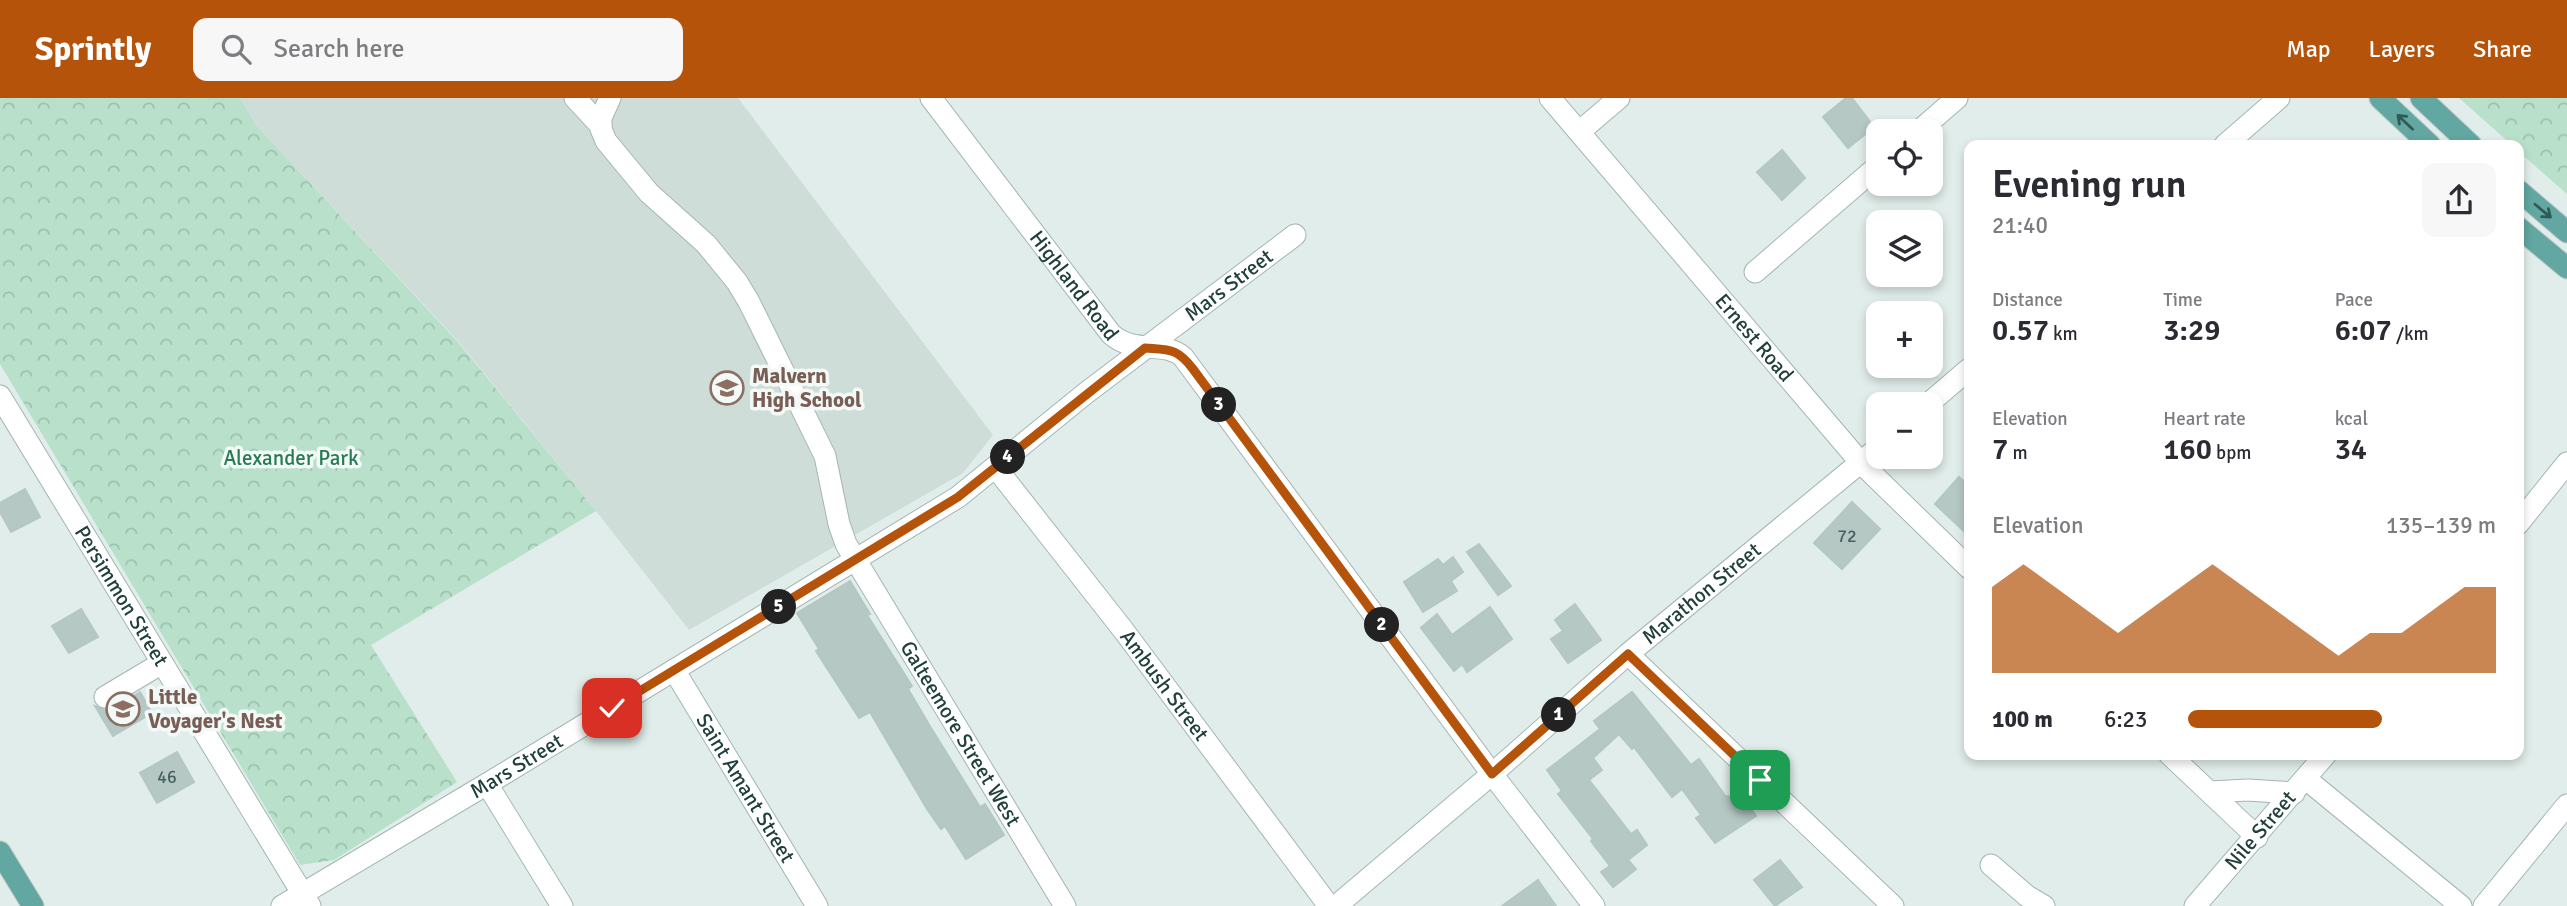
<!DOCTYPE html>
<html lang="en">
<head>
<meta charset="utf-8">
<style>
	body { margin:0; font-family:Signika,sans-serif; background:#f7f7f7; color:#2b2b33; height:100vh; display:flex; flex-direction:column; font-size:26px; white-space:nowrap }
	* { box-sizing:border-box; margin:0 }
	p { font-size:23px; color:#7c7c81 }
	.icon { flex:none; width:38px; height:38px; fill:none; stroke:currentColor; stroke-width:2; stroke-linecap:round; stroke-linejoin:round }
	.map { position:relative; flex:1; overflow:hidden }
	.details { position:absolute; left:1964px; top:42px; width:560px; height:620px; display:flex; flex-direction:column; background:#fff; border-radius:14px; box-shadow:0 4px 10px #0003 }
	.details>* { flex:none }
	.tools { position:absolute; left:1866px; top:21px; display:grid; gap:14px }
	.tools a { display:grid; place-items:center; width:77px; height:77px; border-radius:14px; background:#fff; box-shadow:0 4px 10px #0003; font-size:35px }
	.pin { position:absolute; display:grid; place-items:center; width:60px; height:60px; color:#fff; margin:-30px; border-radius:14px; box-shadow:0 4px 10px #0006 }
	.km { position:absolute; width:35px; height:35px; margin:-18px; border-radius:50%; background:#222; color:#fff; font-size:19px; line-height:35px; text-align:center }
	.round { display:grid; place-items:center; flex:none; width:74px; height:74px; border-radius:14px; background:#f7f7f7 }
	.headline { display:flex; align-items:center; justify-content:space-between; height:119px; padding:0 28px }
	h1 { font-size:38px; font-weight:600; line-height:52px }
	.metrics { display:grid; grid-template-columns:repeat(3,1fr); gap:10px; height:119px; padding:7px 28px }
	.metrics div { display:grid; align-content:center }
	.metrics b { font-size:30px; font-weight:600 }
	.metrics small { font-size:19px; font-weight:400 }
	.metrics p { font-size:19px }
	.chart { height:196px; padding:14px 28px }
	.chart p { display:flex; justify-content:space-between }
	.chart svg { width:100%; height:126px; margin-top:7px; fill:#b45309; opacity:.7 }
	ul { padding:0 28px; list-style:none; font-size:23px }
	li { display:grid; grid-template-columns:112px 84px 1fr; align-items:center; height:52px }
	li i { height:18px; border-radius:9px; background:#b45309 }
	header { display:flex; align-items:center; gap:42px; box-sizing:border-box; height:98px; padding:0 35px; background:#b45309; color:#fff }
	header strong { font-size:33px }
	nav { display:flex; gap:38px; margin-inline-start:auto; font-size:24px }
	.search { width:490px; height:63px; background:#f7f7f7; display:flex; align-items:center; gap:18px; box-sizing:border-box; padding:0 24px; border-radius:14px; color:#7c7c81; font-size:26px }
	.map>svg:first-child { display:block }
</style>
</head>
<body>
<header>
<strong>Sprintly</strong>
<div class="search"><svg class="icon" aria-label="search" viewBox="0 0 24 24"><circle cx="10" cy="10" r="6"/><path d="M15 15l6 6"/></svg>Search here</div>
<nav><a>Map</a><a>Layers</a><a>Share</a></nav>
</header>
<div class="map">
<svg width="2567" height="808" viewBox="0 0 2567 808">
	<defs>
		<pattern id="park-crowns" width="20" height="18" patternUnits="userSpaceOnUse" patternTransform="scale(1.75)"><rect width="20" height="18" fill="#b8e0ca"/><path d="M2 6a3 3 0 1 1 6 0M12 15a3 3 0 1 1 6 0" fill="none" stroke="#9ec1ae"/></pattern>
	</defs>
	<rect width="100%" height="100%" fill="#e1edea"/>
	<path fill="#cfddd9" d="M 240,0 L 738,0 L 993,337 L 963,375 L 689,532 L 596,413 L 458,243 L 256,27 Z"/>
	<g fill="url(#park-crowns)">
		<path d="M 0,0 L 240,0 L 256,27 L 457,243 L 596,413 L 371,547 L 457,684 L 334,762 L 300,767 L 0,266 Z"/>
		<path d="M 2459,0 L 2567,0 L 2567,96 L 2518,53 L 2518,47 L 2512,47 Z"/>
	</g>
	<g fill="#b6c8c4" stroke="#b3c7c3" stroke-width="2">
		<path d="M 1846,0 L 1852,0 L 1874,29 L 1848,50 L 1823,19 Z"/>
		<path d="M 1782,52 L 1805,80 L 1782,102 L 1757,74 Z"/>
		<path d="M 1959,379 L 1969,388 L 1969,438 L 1935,406 Z"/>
		<path d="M 25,391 L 40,419 L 11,434 L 0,414 L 0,405 Z"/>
		<path d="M 1852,404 L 1880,431 L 1842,471 L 1814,445 Z"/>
		<path d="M 1479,446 L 1511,488 L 1498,497 L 1467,454 Z"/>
		<path d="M 1453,459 L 1463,474 L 1451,483 L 1457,493 L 1423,514 L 1404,484 L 1438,461 L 1443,467 Z"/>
		<path d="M 850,483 L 870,516 L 867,517 L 912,588 L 908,591 L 931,630 L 980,709 L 985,706 L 1004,737 L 966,761 L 945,728 L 941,731 L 927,711 L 870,614 L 859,620 L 816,553 L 819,551 L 797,515 Z"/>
		<path d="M 1575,506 L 1601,542 L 1568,565 L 1551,541 L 1563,533 L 1555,522 Z"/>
		<path d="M 1490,509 L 1512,541 L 1467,574 L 1462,566 L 1454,573 L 1421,530 L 1437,516 L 1452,537 Z"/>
		<path d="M 81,511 L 98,539 L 69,555 L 52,528 Z"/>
		<path d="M 140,594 L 152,615 L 113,638 L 95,608 L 105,612 L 111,611 Z"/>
		<path d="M 1632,594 L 1691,667 L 1699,661 L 1726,699 L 1728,698 L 1736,709 L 1746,703 L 1756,718 L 1715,745 L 1696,720 L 1701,717 L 1682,691 L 1672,699 L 1634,649 L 1632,651 L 1619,636 L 1593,660 L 1602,672 L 1589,682 L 1631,736 L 1637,732 L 1647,747 L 1628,762 L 1636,771 L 1613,789 L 1601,774 L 1610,768 L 1591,743 L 1593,741 L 1558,696 L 1562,693 L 1547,672 L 1600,631 L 1594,623 Z"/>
		<path d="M 177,654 L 194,684 L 157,705 L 140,675 Z"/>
		<path d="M 1780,762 L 1802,789 L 1775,808 L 1754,782 Z"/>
		<path d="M 1538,782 L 1556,808 L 1502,808 Z"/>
	</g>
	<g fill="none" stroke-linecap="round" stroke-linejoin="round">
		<defs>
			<g id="minor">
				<path d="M 575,0 L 601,28"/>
				<path id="s1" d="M 610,0 L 601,20 L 601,31 L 606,43 L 649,95 L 706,146 L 737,184 L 749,204 L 825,358 L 839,426 L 846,446 L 1065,808"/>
				<path id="s2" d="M 931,0 L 1111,236 C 1134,257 1164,242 1183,259 L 1492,676 L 1594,808"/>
				<path id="s3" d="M 1550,0 L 1861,365 L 1969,470"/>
				<path d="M 1919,33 L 1957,0"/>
				<path d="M 1579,34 L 1619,0"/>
				<path d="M 2225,47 L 2279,0"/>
				<path d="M 1755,174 L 1878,68"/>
				<path id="s4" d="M 0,298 L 310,808"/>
				<path d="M 1928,306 L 1969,271"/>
				<path id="s5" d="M 996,370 L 1124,533 L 1329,808"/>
				<path d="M 2518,426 L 2567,365"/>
				<path d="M 1628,556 L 1893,808"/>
				<path id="s6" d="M 674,572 L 817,808"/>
				<path d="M 105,599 L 162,565"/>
				<path d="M 2169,656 L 2257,739"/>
				<path d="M 2306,681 L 2461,808"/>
				<path d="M 487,686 L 562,808"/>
				<path d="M 2210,694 L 2248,692 L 2294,695"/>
				<path d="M 1991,767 L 2027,798 L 2044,808"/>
				<path id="s7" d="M 282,808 L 487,686 L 958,399 L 1086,295 L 1295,137"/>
				<path id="s8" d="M 1336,808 L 1492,676 L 1628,556 L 1878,350"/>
				<path id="s9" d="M 2195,808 L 2326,656"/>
				<path d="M 2484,808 L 2567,707"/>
			</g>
			<g id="major">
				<path d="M 2380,0 L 2430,47"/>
				<path d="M 2421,0 L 2471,47"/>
				<path d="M 2518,92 L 2567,134"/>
				<path d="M 2518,129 L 2567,170"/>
				<path d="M 0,754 L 33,808"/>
			</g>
		</defs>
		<use href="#minor" stroke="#a3b6b3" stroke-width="23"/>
		<use href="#major" stroke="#c1cac9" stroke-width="23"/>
		<use href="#minor" stroke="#fff" stroke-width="21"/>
		<use href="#major" stroke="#62a7a1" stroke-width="21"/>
	</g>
	<defs><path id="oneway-shaft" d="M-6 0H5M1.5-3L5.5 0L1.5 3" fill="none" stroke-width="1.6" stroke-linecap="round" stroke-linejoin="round" transform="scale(1.75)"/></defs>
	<g stroke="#305a56">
		<use href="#oneway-shaft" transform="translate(2405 24) rotate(-137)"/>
		<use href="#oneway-shaft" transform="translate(2543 113) rotate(40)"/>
	</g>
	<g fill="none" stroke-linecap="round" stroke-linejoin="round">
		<defs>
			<path id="route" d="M 612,610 L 958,399 L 1145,250 C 1170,252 1177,250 1193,271 L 1492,676 L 1628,556 L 1760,682"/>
		</defs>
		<use href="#route" stroke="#fff" stroke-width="14"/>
		<use href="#route" stroke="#b45309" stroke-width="9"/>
	</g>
	<defs>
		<symbol id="school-ring" viewBox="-11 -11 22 22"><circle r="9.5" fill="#f2f9f7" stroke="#8d6e63" stroke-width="1.5"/><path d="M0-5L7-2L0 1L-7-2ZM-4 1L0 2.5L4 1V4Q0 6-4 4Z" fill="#8d6e63"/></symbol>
	</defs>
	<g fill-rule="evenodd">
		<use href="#school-ring" x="708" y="271" width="38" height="38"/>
		<use href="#school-ring" x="104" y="592" width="38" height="38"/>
	</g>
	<g text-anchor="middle" stroke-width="7" stroke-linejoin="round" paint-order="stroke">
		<g font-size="18" fill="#46625f">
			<text x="1847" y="444">72</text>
			<text x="167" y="685">46</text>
		</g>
		<g font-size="21" fill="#20403d" stroke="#f2f9f7">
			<text dy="7" stroke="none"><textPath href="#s2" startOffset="236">Highland Road</textPath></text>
			<text dy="7" stroke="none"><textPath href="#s7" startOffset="1134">Mars Street</textPath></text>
			<text dy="7" stroke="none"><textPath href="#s3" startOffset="315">Ernest Road</textPath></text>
			<text dy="7" stroke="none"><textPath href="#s8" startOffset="481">Marathon Street</textPath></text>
			<text dy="7" stroke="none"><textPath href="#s4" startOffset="234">Persimmon Street</textPath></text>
			<text dy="7" stroke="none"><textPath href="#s5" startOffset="275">Ambush Street</textPath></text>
			<text dy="7" stroke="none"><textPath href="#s1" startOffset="746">Galteemore Street West</textPath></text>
			<text dy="7" stroke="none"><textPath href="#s7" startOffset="273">Mars Street</textPath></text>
			<text dy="7" stroke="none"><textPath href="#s6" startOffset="138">Saint Amant Street</textPath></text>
			<text dy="7" stroke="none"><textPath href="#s9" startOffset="100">Nile Street</textPath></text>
		</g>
		<g font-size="21" font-weight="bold" fill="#785e54" stroke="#f2f9f7" text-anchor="start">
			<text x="752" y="285">Malvern<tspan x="752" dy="24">High School</tspan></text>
			<text x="148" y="606">Little<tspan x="148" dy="24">Voyager's Nest</tspan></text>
		</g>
		<g font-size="21" fill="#267a56" stroke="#f2f9f7">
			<text x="291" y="367">Alexander Park</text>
		</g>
	</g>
</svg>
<div class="tools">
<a><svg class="icon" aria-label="locate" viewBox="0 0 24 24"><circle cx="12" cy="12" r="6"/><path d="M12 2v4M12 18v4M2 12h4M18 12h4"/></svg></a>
<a><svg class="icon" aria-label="layers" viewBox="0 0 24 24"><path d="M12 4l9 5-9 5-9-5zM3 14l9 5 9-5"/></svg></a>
<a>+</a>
<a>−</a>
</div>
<div class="pin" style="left:1760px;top:682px;background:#1e9e55"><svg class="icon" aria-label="arrive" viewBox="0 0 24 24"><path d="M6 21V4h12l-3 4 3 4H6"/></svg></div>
<div class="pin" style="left:612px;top:610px;background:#d93025"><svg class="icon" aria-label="check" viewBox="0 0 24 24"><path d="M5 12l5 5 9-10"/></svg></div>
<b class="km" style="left:1559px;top:617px">1</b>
<b class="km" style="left:1382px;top:527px">2</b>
<b class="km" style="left:1219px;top:307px">3</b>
<b class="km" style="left:1008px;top:359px">4</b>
<b class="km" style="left:779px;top:509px">5</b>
<section class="details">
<div class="headline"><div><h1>Evening run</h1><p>21:40</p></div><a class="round"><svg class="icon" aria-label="share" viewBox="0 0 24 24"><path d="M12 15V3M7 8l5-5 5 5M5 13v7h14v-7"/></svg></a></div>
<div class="metrics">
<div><p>Distance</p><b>0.57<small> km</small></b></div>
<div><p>Time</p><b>3:29</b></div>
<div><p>Pace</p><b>6:07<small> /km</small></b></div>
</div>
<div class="metrics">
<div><p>Elevation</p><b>7<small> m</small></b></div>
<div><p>Heart rate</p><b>160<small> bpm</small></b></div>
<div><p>kcal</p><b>34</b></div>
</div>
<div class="chart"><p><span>Elevation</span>135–139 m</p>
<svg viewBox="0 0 160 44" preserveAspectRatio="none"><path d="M0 44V14L10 6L20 14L30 22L40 30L50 22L60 14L70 6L80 14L90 22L100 30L110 38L120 30L130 30L140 22L150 14L160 14V44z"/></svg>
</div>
<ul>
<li><b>100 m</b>6:23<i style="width:63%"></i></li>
</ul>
</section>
</div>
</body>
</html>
